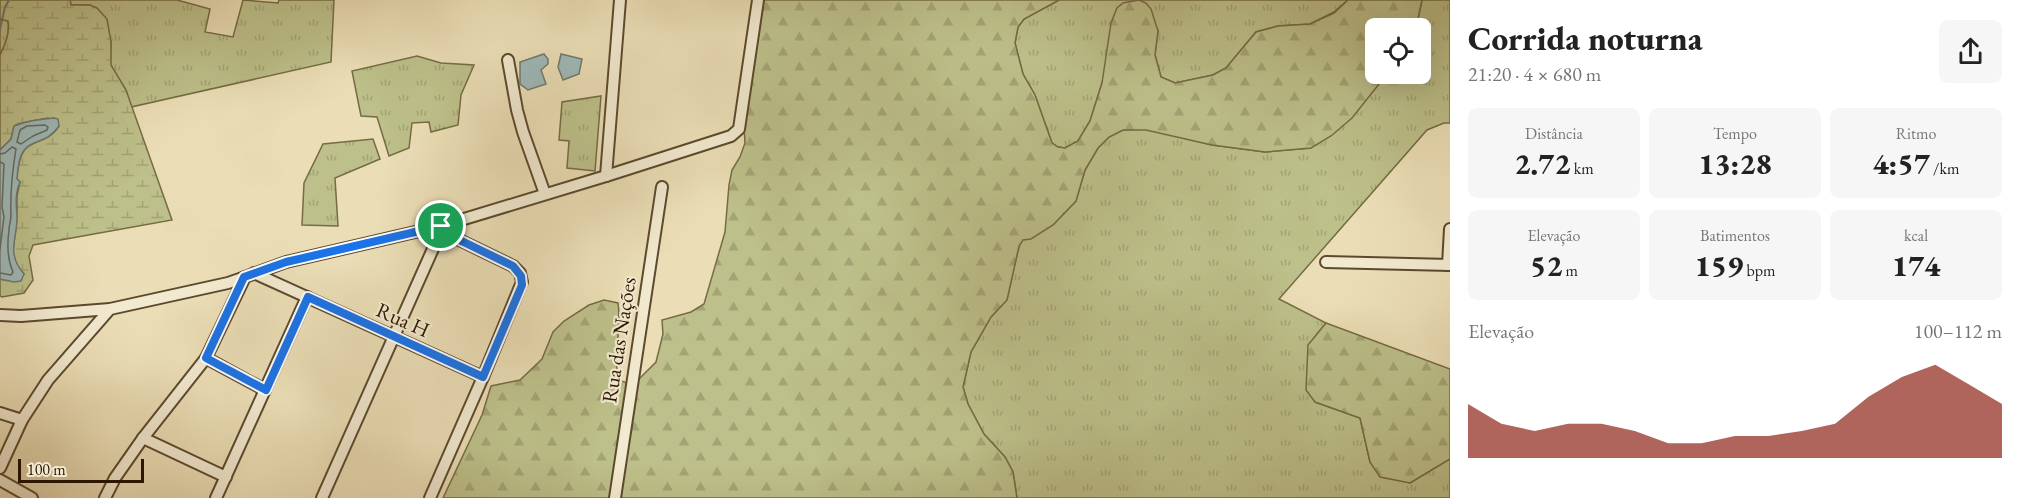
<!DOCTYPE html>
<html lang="pt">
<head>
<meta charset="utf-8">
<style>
	body { margin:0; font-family:"EB Garamond",serif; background:#f6f6f6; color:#222; height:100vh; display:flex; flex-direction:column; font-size:22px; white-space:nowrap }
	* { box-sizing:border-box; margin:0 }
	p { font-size:20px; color:#767676 }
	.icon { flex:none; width:33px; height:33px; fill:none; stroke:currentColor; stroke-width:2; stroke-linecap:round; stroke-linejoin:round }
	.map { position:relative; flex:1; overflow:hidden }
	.drawer { display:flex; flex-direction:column; background:#fff; width:570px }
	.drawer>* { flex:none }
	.fabs { position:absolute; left:1365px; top:18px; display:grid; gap:12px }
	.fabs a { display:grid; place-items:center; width:66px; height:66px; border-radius:9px; background:#fff; box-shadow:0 6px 24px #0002; font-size:30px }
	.scale { position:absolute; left:18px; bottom:15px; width:126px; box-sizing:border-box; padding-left:6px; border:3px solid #2d1700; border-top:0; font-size:16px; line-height:21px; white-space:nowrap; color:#2d1700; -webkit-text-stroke:4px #f2ead0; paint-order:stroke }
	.pin { position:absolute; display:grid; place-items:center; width:51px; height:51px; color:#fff; margin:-26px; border:3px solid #fff; border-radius:50%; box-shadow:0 2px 6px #0007 }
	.round { display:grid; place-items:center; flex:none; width:63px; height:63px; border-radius:9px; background:#f6f6f6 }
	.headline { display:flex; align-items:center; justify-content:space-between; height:102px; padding:0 18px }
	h1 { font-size:33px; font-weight:800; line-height:45px }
	.metrics { display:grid; grid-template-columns:repeat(3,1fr); gap:9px; height:102px; padding:6px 18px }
	.metrics div { display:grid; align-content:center; border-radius:9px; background:#f6f6f6; text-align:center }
	.metrics b { font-size:30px; font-weight:800 }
	.metrics small { font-size:16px; font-weight:400 }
	.metrics p { font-size:16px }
	.chart { height:168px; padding:12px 18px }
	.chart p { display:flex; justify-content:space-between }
	.chart svg { width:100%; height:108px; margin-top:6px; fill:#8f2418; opacity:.7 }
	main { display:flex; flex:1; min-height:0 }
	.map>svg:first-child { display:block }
</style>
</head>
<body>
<main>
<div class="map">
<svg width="1450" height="498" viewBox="0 0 1450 498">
	<defs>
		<pattern id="grass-tufts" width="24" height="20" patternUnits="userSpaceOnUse" patternTransform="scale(1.5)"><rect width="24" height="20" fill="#bdc08a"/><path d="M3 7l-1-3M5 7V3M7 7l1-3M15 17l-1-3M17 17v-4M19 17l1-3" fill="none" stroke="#a3a475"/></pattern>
		<pattern id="forest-firs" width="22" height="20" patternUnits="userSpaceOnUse" patternTransform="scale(1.5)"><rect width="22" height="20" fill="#bdc08a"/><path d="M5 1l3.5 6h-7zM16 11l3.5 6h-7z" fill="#a3a475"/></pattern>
		<pattern id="wetland-marsh" width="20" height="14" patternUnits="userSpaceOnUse" patternTransform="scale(1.5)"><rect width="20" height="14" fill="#bdc08a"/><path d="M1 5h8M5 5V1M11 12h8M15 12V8" fill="none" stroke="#a3a475"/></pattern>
	</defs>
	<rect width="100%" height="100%" fill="#ebdeb6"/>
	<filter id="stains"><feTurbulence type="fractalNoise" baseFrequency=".00333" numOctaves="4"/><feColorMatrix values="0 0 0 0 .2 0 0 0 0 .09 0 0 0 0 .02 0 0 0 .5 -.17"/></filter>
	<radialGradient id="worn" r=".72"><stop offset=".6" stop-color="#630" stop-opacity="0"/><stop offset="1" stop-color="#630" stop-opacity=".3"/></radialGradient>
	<g fill="url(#grass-tufts)" stroke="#756c45" stroke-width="1.5">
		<path d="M 70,0 L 177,0 L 210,9 L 205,32 L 233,37 L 243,0 L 278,3 L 279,0 L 334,0 L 331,62 L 131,107 L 126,90 L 110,65 L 111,42 L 90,5 L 71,5 Z"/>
		<path d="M 1059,0 L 1348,0 L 1334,12 L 1310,24 L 1278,26 L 1256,32 L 1226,68 L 1213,75 L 1175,83 L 1161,77 L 1155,55 L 1158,31 L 1102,83 L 1090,121 L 1078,141 L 1065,148 L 1058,147 L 1052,143 L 1035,95 L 1023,74 L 1015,43 L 1018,27 L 1024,19 Z"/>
		<path d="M 1422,0 L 1450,0 L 1450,123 L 1444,123 L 1427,130 L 1279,299 L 1326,323 L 1308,346 L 1315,402 L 1360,418 L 1370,462 L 1410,483 L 1450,459 L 1450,498 L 1017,498 L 1013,472 L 1005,457 L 984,434 L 968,404 L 963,387 L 971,352 L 991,317 L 1007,300 L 1019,246 L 1023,239 L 1053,225 L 1076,201 L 1085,170 L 1098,148 L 1109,137 L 1123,130 L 1146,129 L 1212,145 L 1265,152 L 1311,148 L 1387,74 L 1420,74 L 1420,28 L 1416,28 Z"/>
		<path d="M 0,19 L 8,21 C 10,33 6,44 0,55 Z"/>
		<path d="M 417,56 L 441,63 L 474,65 L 461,95 L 458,125 L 431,132 L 429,122 L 412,123 L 409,148 L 389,156 L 377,117 L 361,116 L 352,71 Z"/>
		<path d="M 601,96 L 595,171 L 567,168 L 569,141 L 559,140 L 562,102 Z"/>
		<path d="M 373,139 L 380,159 L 335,178 L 338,226 L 302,225 L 304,183 L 323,144 Z"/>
	</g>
	<g fill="url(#forest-firs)" stroke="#756c45" stroke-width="1.5">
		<path d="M 764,0 L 1059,0 L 1024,19 L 1018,27 L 1015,43 L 1023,74 L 1035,95 L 1052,143 L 1058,147 L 1065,148 L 1078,141 L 1090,121 L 1102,83 L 1111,23 L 1117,8 L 1123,3 L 1139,0 L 1146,3 L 1151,9 L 1158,31 L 1155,55 L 1161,77 L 1175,83 L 1213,75 L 1226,68 L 1256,32 L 1278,26 L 1310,24 L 1334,13 L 1348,0 L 1422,0 L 1416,28 L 1376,28 L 1376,74 L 1387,74 L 1352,118 L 1331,136 L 1311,148 L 1265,152 L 1212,145 L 1146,130 L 1123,130 L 1109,137 L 1098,148 L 1085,170 L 1076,201 L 1053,225 L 1031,239 L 1023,240 L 1019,246 L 1007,300 L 991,317 L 971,352 L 963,387 L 968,404 L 984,434 L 1005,457 L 1013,472 L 1017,498 L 443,498 L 482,415 L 491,386 L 520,380 L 542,359 L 553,332 L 564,321 L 589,305 L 604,300 L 618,303 C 622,329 613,354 618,380 L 633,385 L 656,362 L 663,334 L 662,320 L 691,312 L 704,304 L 725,232 L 729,185 L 732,170 L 740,157 L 745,143 L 744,127 Z"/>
		<path d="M 1326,323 L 1450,369 L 1450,459 L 1410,483 L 1380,477 L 1370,462 L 1360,418 L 1315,402 L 1306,390 L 1308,345 Z"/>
	</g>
	<path fill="url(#wetland-marsh)" stroke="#756c45" stroke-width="1.5" d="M 0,0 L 70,0 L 71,5 L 90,5 L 97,8 L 107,19 L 111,42 L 111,65 L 126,90 L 172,220 L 33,245 L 29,256 L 33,280 L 24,293 L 2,297 L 0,296 L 0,279 L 7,280 L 24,274 L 16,264 L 13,252 L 17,217 L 17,196 L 20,182 L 17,179 C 20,129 42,152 59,126 L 48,118 C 35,121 26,121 14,126 L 11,139 L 0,150 L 0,55 C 6,44 10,33 8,21 L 0,19 Z"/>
	<g fill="#9db9b9" stroke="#70786f" stroke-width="1.5">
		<path d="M 544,54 L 548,59 L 548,64 L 541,70 L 546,84 L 528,90 L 520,84 L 520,62 Z"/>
		<path d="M 561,54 L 582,59 L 579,74 L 563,80 L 558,67 Z"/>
		<path d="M 54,118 L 58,119 L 59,126 C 41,152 19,130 17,179 L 20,182 C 15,193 16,204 17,215 C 18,239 5,252 24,274 L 21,281 L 14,282 L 0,279 L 0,150 L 11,139 L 14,126 C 27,121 40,119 54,118 Z"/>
	</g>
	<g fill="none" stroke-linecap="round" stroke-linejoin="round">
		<g stroke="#65685c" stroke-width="1.5">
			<path d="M 45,125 L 48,127 L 47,130 L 33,136 L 21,144 L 17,142 L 20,130 L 27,126 Z"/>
			<path d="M 0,154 L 5,153 L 12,147 L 16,149 C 12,173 10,192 11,216 C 11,220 9,225 9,230 C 7,245 7,259 13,272 L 11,275 L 0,273"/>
			<path d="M 0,162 L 4,164 L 2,207 L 4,217 L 0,249"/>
		</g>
		<path stroke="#70786f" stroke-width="2" d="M 0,29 L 5,7 L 9,0"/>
		<defs>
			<g id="minor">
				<path d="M 508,60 L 517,110 L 523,132 L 545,194"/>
				<path d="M 606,176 L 731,136 L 739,129 L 758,0"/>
				<path d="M 1326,262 L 1450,265"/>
				<path d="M 1448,265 L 1450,229"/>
				<path d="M 254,273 L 483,377"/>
				<path d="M 0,315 L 21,316 L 110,309"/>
				<path d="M 206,358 L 265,390"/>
				<path d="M 0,413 L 22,420"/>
				<path d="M 143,438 L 226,477"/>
				<path d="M 0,468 L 22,420 L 48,380 L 110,309 L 228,283 L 245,277"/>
				<path d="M 0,480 L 32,498"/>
				<path d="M 105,498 L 115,478 L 143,438 L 206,358 L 245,277 L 286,262 L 441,226 L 606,176 L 620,0"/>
				<path d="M 216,498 L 307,297"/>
				<path d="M 322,498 L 436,242 L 441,226"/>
				<path d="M 430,498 L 483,377 L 522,282 L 520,273 L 513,266 L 441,231"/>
				<path d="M 615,498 L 662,187"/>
			</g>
		</defs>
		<use href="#minor" stroke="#5c492e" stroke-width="14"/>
		<use href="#minor" stroke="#f2ead0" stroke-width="10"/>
	</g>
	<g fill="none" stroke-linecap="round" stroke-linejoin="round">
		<defs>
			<path id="route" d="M 441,226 L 441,231 L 513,266 L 521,276 L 522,285 L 483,377 L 308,297 L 266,390 L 206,358 L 244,277 L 286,262 Z"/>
		</defs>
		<use href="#route" stroke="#fff" stroke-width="12"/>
		<use href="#route" stroke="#1a73e8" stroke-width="8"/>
	</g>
	<g text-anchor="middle" stroke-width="4.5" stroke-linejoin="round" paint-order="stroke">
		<g font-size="21" fill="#2d1700" stroke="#f2ead0">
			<text transform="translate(403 320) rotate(24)" y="7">Rua H</text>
			<text transform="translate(619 340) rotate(-81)" y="7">Rua das Nações</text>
		</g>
	</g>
	<rect width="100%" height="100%" filter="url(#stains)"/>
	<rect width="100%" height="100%" fill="url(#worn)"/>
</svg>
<div class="fabs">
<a><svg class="icon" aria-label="locate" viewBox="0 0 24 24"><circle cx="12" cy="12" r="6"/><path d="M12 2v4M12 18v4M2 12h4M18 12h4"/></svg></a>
</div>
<div class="scale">100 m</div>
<div class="pin" style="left:441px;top:226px;background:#1e9e55"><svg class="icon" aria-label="arrive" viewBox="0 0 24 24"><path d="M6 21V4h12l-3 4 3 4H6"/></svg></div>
</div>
<section class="drawer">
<div class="headline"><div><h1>Corrida noturna</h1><p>21:20 · 4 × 680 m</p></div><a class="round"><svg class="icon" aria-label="share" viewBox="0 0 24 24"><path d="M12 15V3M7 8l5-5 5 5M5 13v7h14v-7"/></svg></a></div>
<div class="metrics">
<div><p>Distância</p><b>2.72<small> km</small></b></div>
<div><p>Tempo</p><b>13:28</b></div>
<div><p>Ritmo</p><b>4:57<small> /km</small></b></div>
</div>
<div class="metrics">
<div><p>Elevação</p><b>52<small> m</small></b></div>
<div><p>Batimentos</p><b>159<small> bpm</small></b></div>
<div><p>kcal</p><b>174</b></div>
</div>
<div class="chart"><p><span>Elevação</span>100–112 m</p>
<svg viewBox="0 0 160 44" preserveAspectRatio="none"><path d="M0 44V22L10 30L20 33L30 30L40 30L50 33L60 38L70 38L80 35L90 35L100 33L110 30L120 19L130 11L140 6L150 14L160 22V44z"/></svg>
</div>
</section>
</main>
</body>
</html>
